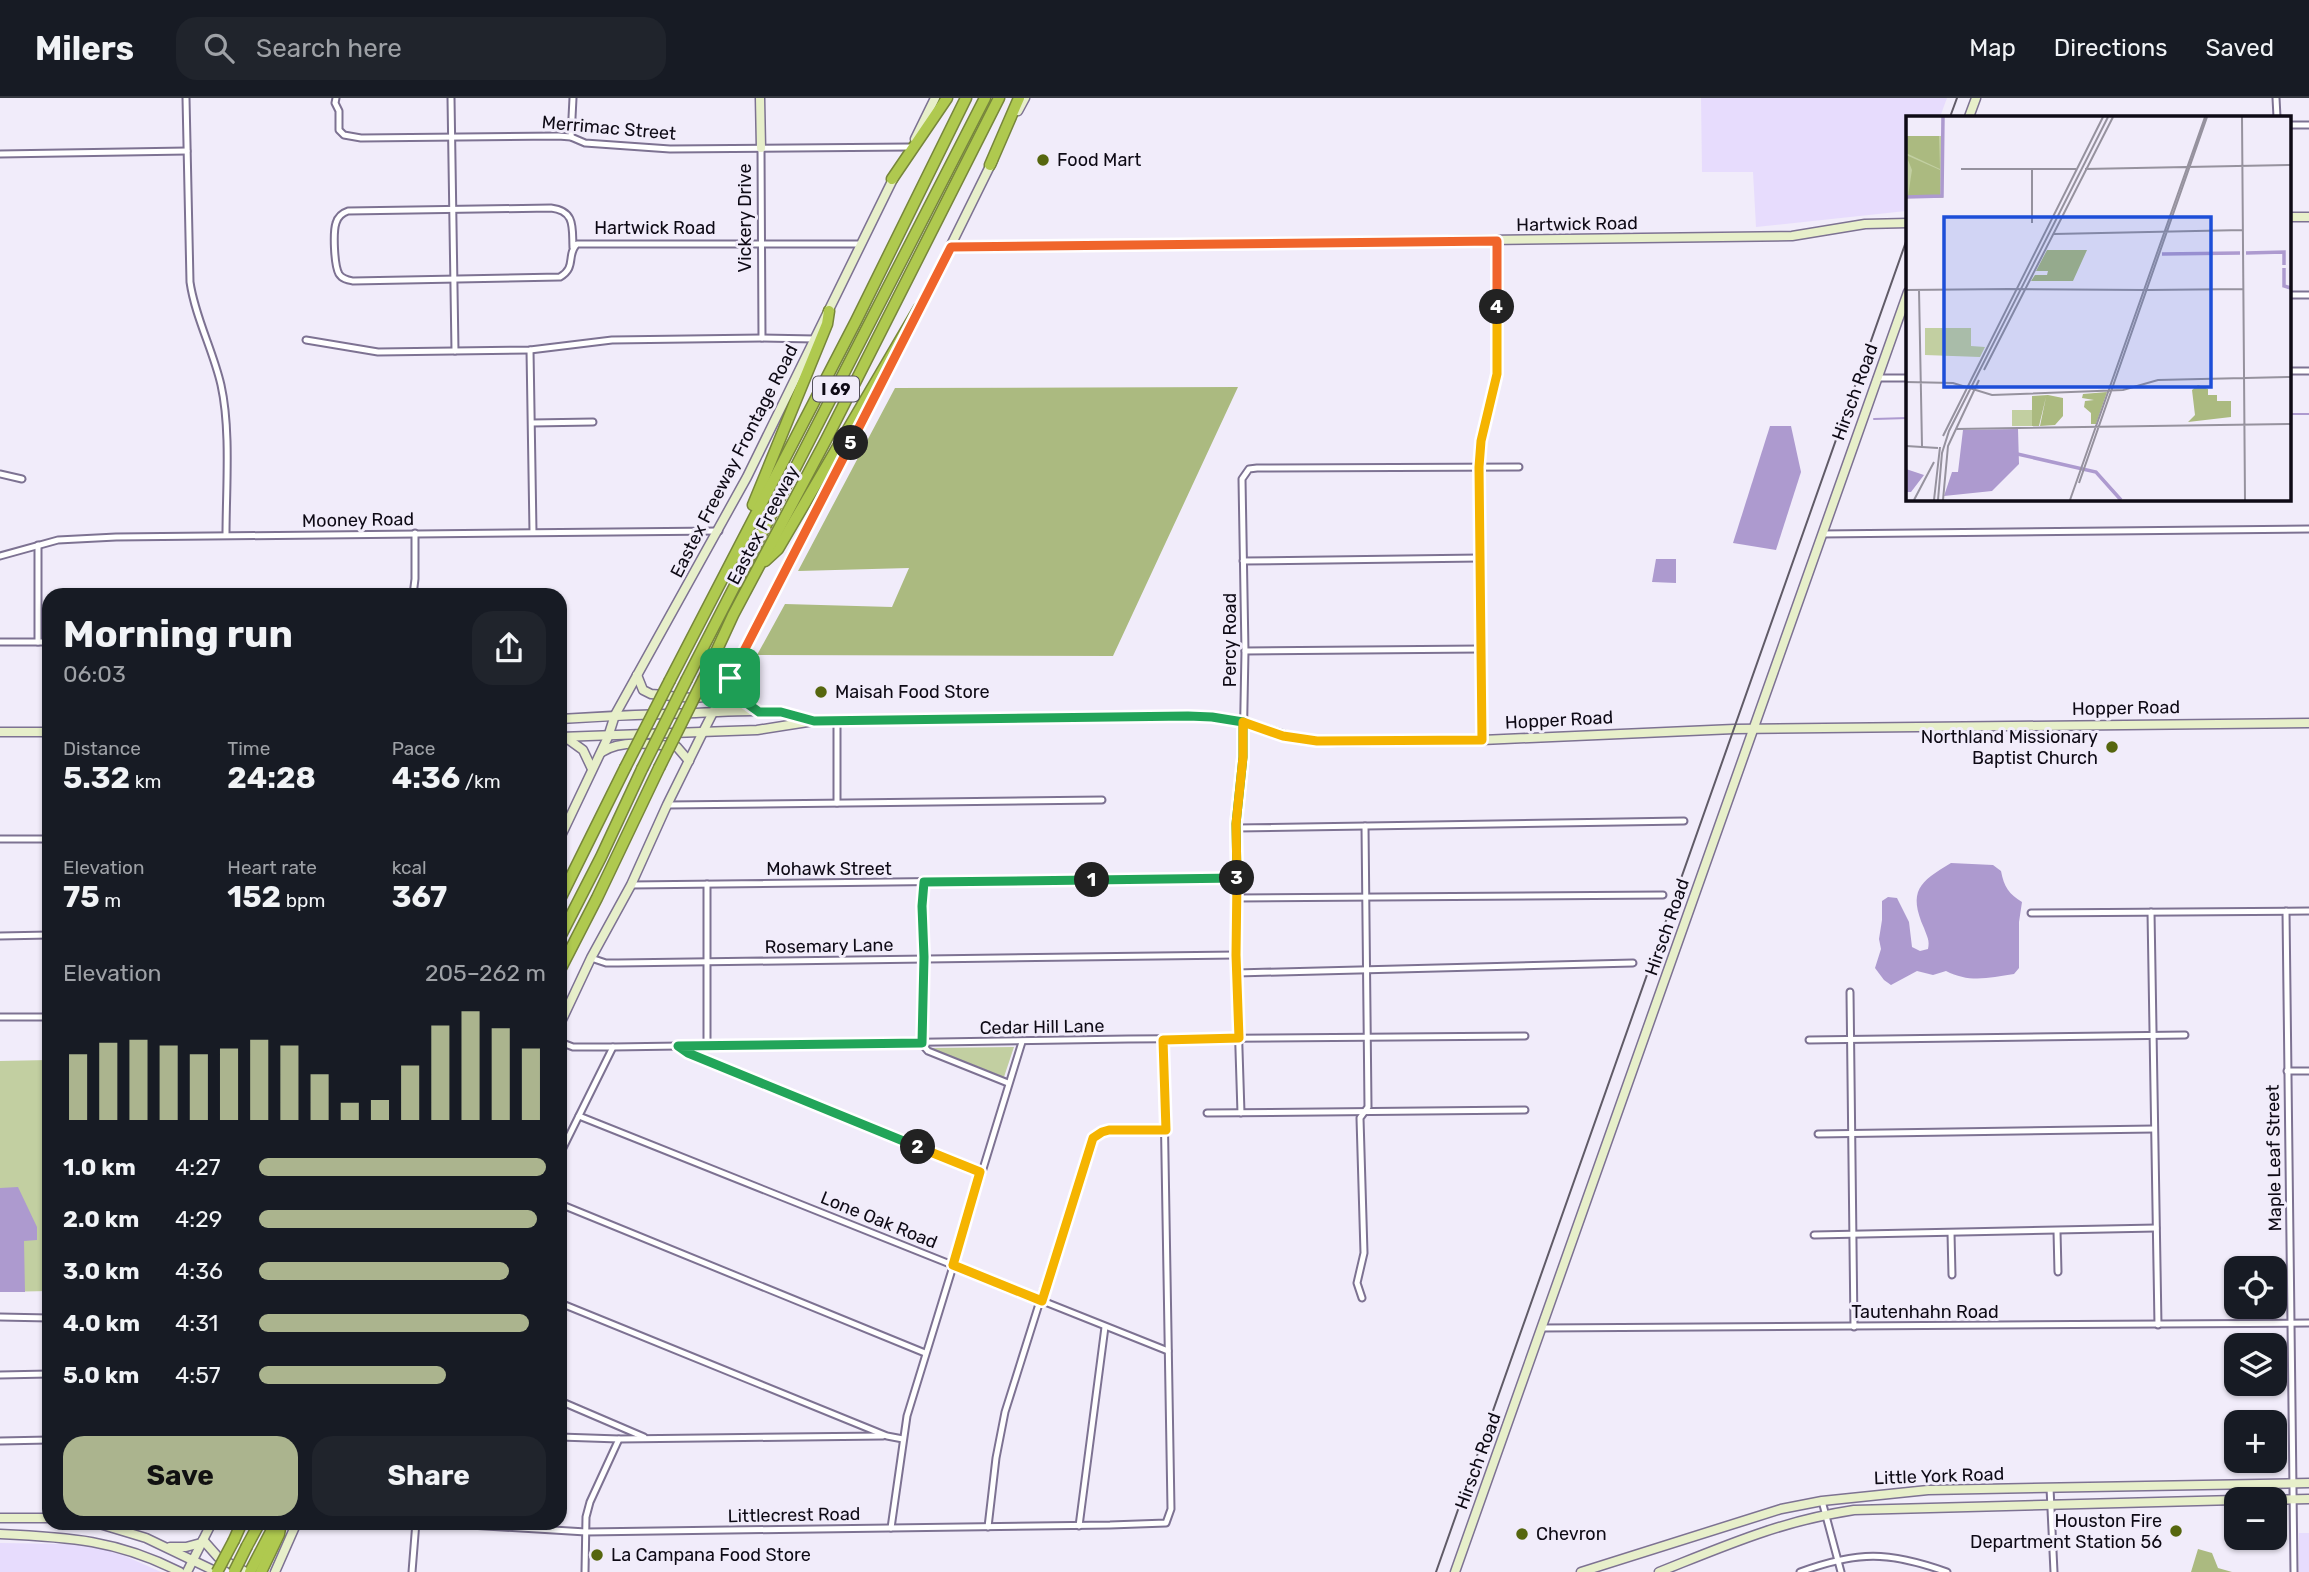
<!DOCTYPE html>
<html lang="en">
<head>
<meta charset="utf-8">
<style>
	body { margin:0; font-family:Rubik,sans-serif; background:#20242c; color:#f1f3f6; height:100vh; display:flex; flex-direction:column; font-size:26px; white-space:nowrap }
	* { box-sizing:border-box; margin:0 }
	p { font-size:23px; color:#9ea1a6 }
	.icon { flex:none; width:38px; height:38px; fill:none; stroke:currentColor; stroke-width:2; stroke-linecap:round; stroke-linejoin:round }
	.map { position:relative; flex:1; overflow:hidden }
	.drawer { position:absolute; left:42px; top:490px; width:525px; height:942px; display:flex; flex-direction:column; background:#171b24; border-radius:21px; box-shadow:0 2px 5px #0004 }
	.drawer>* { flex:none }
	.fabs { position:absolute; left:2224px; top:1158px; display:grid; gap:14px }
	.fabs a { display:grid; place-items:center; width:63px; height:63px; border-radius:14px; background:#171b24; box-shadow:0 2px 5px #0004; font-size:35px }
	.pin { position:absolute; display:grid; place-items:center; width:60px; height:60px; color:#fff; margin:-30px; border-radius:14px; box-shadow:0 4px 10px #0006 }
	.km { position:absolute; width:35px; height:35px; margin:-18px; border-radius:50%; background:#222; color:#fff; font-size:19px; line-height:35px; text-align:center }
	.round { display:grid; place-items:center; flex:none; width:74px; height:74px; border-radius:21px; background:#20242c }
	.headline { display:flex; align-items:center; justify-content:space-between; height:119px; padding:0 21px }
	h1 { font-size:38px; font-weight:700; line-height:52px }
	.stats { display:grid; grid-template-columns:repeat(3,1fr); gap:10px; height:119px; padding:7px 21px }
	.stats div { display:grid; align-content:center }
	.stats b { font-size:30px; font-weight:700 }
	.stats small { font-size:19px; font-weight:400 }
	.stats p { font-size:19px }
	.chart { height:196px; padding:14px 21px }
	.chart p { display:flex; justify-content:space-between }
	.chart svg { width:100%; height:126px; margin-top:7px; stroke:#abb48e; stroke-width:6 }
	.action { display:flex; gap:14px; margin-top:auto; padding:14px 21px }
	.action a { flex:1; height:80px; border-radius:21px; background:#abb48e; color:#111; font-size:28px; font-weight:700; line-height:80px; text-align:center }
	.action a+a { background:#20242c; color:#f1f3f6 }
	ul { padding:0 21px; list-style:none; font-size:23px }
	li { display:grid; grid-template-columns:112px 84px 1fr; align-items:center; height:52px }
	li i { height:18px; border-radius:9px; background:#abb48e }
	header { display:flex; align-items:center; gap:42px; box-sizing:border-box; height:98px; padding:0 35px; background:#171b24; border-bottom:2px solid #363941 }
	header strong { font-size:33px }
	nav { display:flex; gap:38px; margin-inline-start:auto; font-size:24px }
	.search { width:490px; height:63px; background:#20242c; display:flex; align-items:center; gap:18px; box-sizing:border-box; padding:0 24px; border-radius:21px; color:#9ea1a6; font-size:26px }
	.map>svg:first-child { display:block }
</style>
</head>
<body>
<header>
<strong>Milers</strong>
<div class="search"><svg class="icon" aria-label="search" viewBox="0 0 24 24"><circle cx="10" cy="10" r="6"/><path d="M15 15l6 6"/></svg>Search here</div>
<nav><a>Map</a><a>Directions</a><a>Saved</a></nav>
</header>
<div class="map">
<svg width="2309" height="1474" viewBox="0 0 2309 1474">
	<rect width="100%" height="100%" fill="#f1ecfa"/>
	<g fill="#e7dcfd">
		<path d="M 1701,0 L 1947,0 L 1940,19 L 1908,19 L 1908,107 L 1906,113 L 1756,129 L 1753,74 L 1702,74 Z"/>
		<rect x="2299" y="1435" width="10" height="39"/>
		<path d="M 0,1445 L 67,1446 L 103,1451 L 125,1458 L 161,1474 L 0,1474 Z"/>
	</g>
	<g fill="#c2cfa1">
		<path d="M 1014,949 L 1004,979 L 931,950 Z"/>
		<path d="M 49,962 L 49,1193 L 0,1194 L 0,963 Z"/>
	</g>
	<g fill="#abba80">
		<path d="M 1238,289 L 1113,558 L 757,557 L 785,506 L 892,509 L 909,470 L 798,473 L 895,290 Z"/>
		<path d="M 2198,1451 L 2212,1455 L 2218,1470 L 2232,1474 L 2191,1474 Z"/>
	</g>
	<g fill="#ad9acf">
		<path d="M 1770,328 L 1791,328 L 1801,374 L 1776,452 L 1733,445 Z"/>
		<path d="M 1656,461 L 1676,461 L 1676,485 L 1652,484 Z"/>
		<path d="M 1951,765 L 1993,767 L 2001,773 C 2004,789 2009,796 2022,804 L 2019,824 L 2019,870 L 2014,876 C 1989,880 1969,885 1946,873 L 1933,877 L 1917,873 L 1891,887 L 1884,882 L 1875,870 L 1881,851 L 1879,841 L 1882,822 L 1882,803 L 1888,799 L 1897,800 L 1909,824 L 1912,849 L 1920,853 L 1928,851 C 1930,842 1927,839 1924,830 C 1908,793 1919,784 1951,765 Z"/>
		<path d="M 18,1089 L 37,1129 L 37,1142 L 24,1143 L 25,1194 L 0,1194 L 0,1090 Z"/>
	</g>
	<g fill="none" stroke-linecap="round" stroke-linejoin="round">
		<g stroke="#ad9acf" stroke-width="2">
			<path d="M 2290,316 L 2309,316"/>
			<path d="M 1874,321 L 1908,320"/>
		</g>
		<defs>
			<g id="street">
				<path d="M 186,0 L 190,184 C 195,219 213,252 221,287 C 231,332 226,391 226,437"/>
				<path d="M 336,0 L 335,5 L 339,13 L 339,32 L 344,37 L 361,40 L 558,38 L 571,39 L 585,45 L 670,51 L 910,49"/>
				<path d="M 451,0 L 455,253"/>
				<path d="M 2276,0 L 2277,19"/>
				<path d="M 2290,27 L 2309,27"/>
				<path d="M 571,39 L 573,0"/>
				<path d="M 761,50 L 762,240"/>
				<path d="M 0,56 L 187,53"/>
				<path d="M 573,150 C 572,130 576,113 551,110 L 348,113 C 342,115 338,118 336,125 C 333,134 334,167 339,176 C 342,181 348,182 353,183 L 560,179 C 577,169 566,157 577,146 L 861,146"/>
				<path d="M 2290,197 L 2309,197"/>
				<path d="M 306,242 L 378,254 L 530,252 L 612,242 L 762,240 L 815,241"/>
				<path d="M 530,252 L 533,434"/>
				<path d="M 2290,273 L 2309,273"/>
				<path d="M 1877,280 L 1908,280"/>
				<path d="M 532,325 L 593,324"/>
				<path d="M 0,376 L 22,381"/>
				<path d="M 1822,436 L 2309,431"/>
				<path d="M 0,458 L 58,442 L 116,439 L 719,433"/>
				<path d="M 1243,463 L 1480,460"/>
				<path d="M 413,497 L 415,481 L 415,435"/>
				<path d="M 0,544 L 49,544"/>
				<path d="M 38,544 L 38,447"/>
				<path d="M 1245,553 L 1481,551"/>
				<path d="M 1482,642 L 1479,369 L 1481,343 L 1497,276 L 1497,143"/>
				<path d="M 837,705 L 837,623"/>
				<path d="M 667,707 L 1102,702"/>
				<path d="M 1237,730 L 1684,723"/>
				<path d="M 0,741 L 49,741"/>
				<path d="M 707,786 L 707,947"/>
				<path d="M 631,787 L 1237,780"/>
				<path d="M 1237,800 L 1663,797"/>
				<path d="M 2286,813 L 2294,1474"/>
				<path d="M 2151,814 L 2158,1227"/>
				<path d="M 2031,815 L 2309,813"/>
				<path d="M 0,838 L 49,837"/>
				<path d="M 591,860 L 606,865 L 618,865 L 1236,857"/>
				<path d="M 1237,875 L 1633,865"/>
				<path d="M 1850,894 L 1854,1229"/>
				<path d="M 0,919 L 49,919"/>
				<path d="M 1809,942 L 2185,937"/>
				<path d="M 560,944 L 573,949 L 613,949 L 1128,941 L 1525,938"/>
				<path d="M 921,945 L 924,784"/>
				<path d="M 921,945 L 928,953 L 1008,985"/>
				<path d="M 678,948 L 688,955 L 980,1074"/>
				<path d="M 2287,973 L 2309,973"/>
				<path d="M 1207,1015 L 1525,1012"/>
				<path d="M 1241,1015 L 1236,857 L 1236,726 L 1243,659 L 1245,553 L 1242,381 L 1249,371 L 1257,370 L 1519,369"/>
				<path d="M 579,1018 L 1168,1253"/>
				<path d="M 1818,1036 L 2154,1031"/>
				<path d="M 560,1056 L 613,949"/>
				<path d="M 560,1106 L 925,1255"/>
				<path d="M 2057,1133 L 2058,1174"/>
				<path d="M 1951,1135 L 1952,1177"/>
				<path d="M 1814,1137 L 2156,1130"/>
				<path d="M 1362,1200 L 1357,1185 L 1364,1155 L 1360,1020 L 1368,1009 L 1365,728"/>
				<path d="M 560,1205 L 887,1338 L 903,1341"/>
				<path d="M 0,1219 L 49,1220"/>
				<path d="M 1542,1230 L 2309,1225"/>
				<path d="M 0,1277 L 49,1276"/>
				<path d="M 560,1303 L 644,1339"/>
				<path d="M 560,1339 L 619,1341 L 883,1338"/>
				<path d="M 0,1343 L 49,1342"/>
				<path d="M 2050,1390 L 2054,1474"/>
				<path d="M 1822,1403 L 1841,1474"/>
				<path d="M 421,1424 L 586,1434 L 1110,1427 L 1166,1425 L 1171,1411 L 1163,942"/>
				<path d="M 1079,1428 L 1105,1229"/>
				<path d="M 988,1429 L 996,1360 L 1005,1314 L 1090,1044 C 1103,1025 1145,1032 1166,1032"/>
				<path d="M 891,1430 L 907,1318 L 1022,944"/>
				<path d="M 412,1474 L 416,1424"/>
				<path d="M 585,1474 L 586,1419 L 590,1404 L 619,1341"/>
				<path d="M 1800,1474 C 1858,1453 1888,1453 1947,1474"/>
			</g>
			<g id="secondary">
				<path d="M 760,0 L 761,50"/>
				<path d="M 1018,13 L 1025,0"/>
				<path d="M 1969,19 L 1976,0"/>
				<path d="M 915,41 L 935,0"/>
				<path d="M 2290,119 L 2309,119"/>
				<path d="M 951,149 L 1792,138 L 1865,126 L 1908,125"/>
				<path d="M 918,214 L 993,62"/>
				<path d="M 637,577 L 643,592 L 651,596 C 672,597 705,606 723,592"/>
				<path d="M 731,580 L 741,601 L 759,614"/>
				<path d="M 560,621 C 605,618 650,616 696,615 C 734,614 778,608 814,623"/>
				<path d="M 0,634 L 49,634"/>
				<path d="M 560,639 L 757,632 L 814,623 L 1188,618 L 1212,619 L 1243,624 L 1297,641 L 1337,644 L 1482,642 L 1734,631 L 2309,625"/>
				<path d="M 565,639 L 583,652 L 592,671"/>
				<path d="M 602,654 C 621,641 654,646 677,649 L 689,663"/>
				<path d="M 560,740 L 608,639 L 615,617 L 747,379 L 895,77"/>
				<path d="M 560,926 L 591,860 L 631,787 L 667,707 L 703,634 L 891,266"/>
				<path d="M 2268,1402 L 2309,1401"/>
				<path d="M 0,1420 L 49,1420"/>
				<path d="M 93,1424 L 146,1440 L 217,1474"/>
				<path d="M 0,1436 C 68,1439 118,1442 180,1474"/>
				<path d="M 203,1442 L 218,1459 L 246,1474"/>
				<path d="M 170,1449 L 186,1449 L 201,1445"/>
				<path d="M 187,1474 L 212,1424"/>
				<path d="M 275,1474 L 297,1424"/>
				<path d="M 1455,1474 L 1908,194"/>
				<path d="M 1581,1474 L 1781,1411 L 1822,1403 L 1928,1392 L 2309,1385"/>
				<path d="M 1659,1474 C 1727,1447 1781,1423 1854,1412 L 2236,1402"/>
			</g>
			<g id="highway">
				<path d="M 990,67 L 1019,0"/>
				<path d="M 892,81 L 947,0"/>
				<path d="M 753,407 L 827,226 L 829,213"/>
				<path d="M 765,463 L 778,451 L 919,210"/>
				<path d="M 704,580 L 733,517 L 826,342 L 999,0"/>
				<path d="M 687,581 L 985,0"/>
				<path d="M 670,582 L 856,223 L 966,0"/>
				<path d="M 560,801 L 625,670"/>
				<path d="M 560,839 L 601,759 L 642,671"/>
				<path d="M 560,872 L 597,800 L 659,670"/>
				<path d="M 234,1442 L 242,1424"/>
				<path d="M 247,1448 L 260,1424"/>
				<path d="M 250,1474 L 276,1424"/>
				<path d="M 261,1474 L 279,1436 L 281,1424"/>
			</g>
		</defs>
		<use href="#street" stroke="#7d7292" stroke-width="9"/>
		<use href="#secondary" stroke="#7d7292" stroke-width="11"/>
		<use href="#highway" stroke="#77863b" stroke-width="13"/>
		<use href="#street" stroke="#fff" stroke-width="5"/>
		<use href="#secondary" stroke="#e7efca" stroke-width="8"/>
		<use href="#highway" stroke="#afc94f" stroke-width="10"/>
		<g stroke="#605b67" stroke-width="2">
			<path d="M 1950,19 L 1957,0"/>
			<path d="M 1436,1474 L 1908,138"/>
		</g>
		<defs>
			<g id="highway-bridge">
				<path d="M 625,670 L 670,582"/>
				<path d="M 659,670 L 704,580"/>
				<path d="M 642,671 L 687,581"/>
				<path d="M 217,1474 L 234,1442"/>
				<path d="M 234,1474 L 247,1448"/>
			</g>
		</defs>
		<use href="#highway-bridge" stroke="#77863b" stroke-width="13" stroke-linecap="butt"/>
		<use href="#highway-bridge" stroke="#afc94f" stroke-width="10"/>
	</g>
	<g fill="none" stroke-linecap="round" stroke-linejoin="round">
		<defs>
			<path id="split-1" d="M 730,580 L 741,601 L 759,614 L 781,614 L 814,623 L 1188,618 L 1212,619 L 1243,624 L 1243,659 L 1236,726 L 1237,780 L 1092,782"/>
			<path id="split-2" d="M 918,1049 L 688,955 L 678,948 L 922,945 L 924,859 L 922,808 L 924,784 L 1092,782"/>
			<path id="split-3" d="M 918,1049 L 980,1074 L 953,1167 L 1042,1203 L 1093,1040 L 1102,1034 L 1109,1032 L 1166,1032 L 1163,942 L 1239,940 L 1236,857 L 1237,780"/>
			<path id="split-4" d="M 1237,780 L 1236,726 L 1243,659 L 1243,624 L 1283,638 L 1317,643 L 1482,642 L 1479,369 L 1481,343 L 1497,276 L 1497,209"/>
			<path id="split-5" d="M 851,345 L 951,149 L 1497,143 L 1497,209"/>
			<path id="split-6" d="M 730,580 L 851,345"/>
		</defs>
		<use href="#split-1" stroke="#fff" stroke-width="14"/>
		<use href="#split-2" stroke="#fff" stroke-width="14"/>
		<use href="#split-3" stroke="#fff" stroke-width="14"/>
		<use href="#split-4" stroke="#fff" stroke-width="14"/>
		<use href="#split-5" stroke="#fff" stroke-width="14"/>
		<use href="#split-6" stroke="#fff" stroke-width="14"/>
		<use href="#split-1" stroke="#22a559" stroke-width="9"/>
		<use href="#split-2" stroke="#22a559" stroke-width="9"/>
		<use href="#split-3" stroke="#f5b400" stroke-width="9"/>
		<use href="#split-4" stroke="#f5b400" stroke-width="9"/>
		<use href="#split-5" stroke="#f0652b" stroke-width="9"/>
		<use href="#split-6" stroke="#f0652b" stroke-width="9"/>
	</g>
	<g fill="#56660e" stroke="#f1ecfa" stroke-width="2.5">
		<circle cx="1043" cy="62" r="7"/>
		<circle cx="821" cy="594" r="7"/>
		<circle cx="2112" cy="649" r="7"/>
		<circle cx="2176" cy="1433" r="7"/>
		<circle cx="1522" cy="1436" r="7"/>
		<circle cx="597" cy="1457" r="7"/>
	</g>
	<g text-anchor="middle" stroke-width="6" stroke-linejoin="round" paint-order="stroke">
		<rect fill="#f1ecfa" stroke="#524e5a" stroke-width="2" x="813" y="278.5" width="46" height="25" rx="5"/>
		<g font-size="16" font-weight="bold" fill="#0e0a15">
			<text x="836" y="297">I 69</text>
		</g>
		<g font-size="18" fill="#0e0a15" stroke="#f1ecfa">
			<text transform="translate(609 30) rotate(5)" y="6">Merrimac Street</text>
			<text transform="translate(745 120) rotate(-90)" y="6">Vickery Drive</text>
			<text transform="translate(1577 126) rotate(-1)" y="6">Hartwick Road</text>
			<text x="655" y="136">Hartwick Road</text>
			<text transform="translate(1855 294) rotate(-70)" y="6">Hirsch Road</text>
			<text transform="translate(734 363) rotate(-63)" y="6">Eastex Freeway Frontage Road</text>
			<text transform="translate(358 422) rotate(-1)" y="6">Mooney Road</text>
			<text transform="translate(763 427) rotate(-62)" y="6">Eastex Freeway</text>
			<text transform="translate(1230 542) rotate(-90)" y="6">Percy Road</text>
			<text transform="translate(2126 610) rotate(-1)" y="6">Hopper Road</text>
			<text transform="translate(1559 622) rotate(-3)" y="6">Hopper Road</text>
			<text x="829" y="777">Mohawk Street</text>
			<text transform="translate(1667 829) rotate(-71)" y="6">Hirsch Road</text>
			<text transform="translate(829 848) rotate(-1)" y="6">Rosemary Lane</text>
			<text transform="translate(1042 929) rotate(-1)" y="6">Cedar Hill Lane</text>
			<text transform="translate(2274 1060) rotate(-91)" y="6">Maple Leaf Street</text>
			<text transform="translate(879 1122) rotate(22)" y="6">Lone Oak Road</text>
			<text x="1925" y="1220">Tautenhahn Road</text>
			<text transform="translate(1478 1363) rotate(-70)" y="6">Hirsch Road</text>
			<text transform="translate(1939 1378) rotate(-2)" y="6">Little York Road</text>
			<text transform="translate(794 1417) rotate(-1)" y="6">Littlecrest Road</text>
		</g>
		<g font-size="18" fill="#0e0a15" stroke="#f1ecfa" text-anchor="start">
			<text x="1057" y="68">Food Mart</text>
			<text x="835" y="600">Maisah Food Store</text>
			<text x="2098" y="645" text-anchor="end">Northland Missionary<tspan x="2098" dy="21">Baptist Church</tspan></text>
			<text x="2162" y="1429" text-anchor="end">Houston Fire<tspan x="2162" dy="21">Department Station 56</tspan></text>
			<text x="1536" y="1442">Chevron</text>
			<text x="611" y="1463">La Campana Food Store</text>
		</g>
	</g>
	<g transform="translate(1906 18)">
		<rect width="385" height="385" fill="#f1ecfa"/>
		<path d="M 0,20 L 36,20 L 37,82 L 0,82 ZM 19,212 L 65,212 L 65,230 L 79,231 L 74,241 L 19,239 ZM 106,294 L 126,294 L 126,310 L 106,310 Z" fill="#c2cfa1"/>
		<path d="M 0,20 L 33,20 L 34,53 L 0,37 ZM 0,39 L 34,54 L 34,79 L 2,80 L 6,54 ZM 141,134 L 181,134 L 167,165 L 125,165 L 129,159 L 141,159 L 142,155 L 130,155 ZM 292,269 L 302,273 L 302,279 L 311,279 L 311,285 L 325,285 L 325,301 L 282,306 L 289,299 L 286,274 ZM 201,276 L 190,308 L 185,308 L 185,297 L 178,291 L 179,285 L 188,284 L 176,282 L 177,278 ZM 142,279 L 157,282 L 157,300 L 149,309 L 134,310 L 140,281 L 133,310 L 126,310 L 126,280 Z" fill="#abba80"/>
		<path d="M 112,313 L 113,348 L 86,375 L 38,380 L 46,356 L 52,356 L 57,314 ZM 0,353 L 18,359 L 5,376 L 0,376 Z" fill="#ad9acf"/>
		<path fill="none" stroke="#ad9acf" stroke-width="3.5" d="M 0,81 L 36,80 L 37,1M 340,137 L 378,136 L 378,149M 256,138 L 334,137M 378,152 L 378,170 L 385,172M 107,337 L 190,356 L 215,384"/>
		<path fill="none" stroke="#96929e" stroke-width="2" d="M 336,1 L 339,384M 55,53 L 170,53M 179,53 L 385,49M 126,107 L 126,53M 148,118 L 337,114M 100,173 L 241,174M 0,174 L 103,173M 13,174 L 16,330M 241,174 L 338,173M 78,254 L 207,1M 0,266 L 47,267 L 86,279 L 217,274 L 252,264 L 385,261M 50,313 L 385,308M 37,320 L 197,1M 0,330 L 32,332M 173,367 L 301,1M 8,384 L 28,346M 28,384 L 34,331M 32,384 L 36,337 L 43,315 L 202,1M 37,384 L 42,330 L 73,264M 164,384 L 299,1"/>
		<path fill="#1d4ed8" fill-opacity="0.15" stroke="#1d4ed8" stroke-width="3.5" d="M 38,101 L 305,101 L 305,271 L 38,271 Z"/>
		<rect width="385" height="385" fill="none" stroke="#0e0a15" stroke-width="3.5"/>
	</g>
</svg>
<div class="fabs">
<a><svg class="icon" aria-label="locate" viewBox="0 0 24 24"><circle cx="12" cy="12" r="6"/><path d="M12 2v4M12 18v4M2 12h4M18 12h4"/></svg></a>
<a><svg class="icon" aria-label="layers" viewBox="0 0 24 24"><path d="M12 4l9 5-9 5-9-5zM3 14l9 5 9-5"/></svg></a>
<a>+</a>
<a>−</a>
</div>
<div class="pin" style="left:730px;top:580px;background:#1e9e55"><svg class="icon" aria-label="arrive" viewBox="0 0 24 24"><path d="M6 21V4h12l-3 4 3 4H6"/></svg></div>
<b class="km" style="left:1092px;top:782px">1</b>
<b class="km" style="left:918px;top:1049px">2</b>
<b class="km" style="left:1237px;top:780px">3</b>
<b class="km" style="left:1497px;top:209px">4</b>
<b class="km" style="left:851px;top:345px">5</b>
<section class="drawer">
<div class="headline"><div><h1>Morning run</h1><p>06:03</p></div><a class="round"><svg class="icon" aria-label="share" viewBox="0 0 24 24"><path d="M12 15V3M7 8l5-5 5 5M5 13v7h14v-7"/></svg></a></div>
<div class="stats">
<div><p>Distance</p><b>5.32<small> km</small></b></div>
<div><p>Time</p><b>24:28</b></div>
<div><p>Pace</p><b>4:36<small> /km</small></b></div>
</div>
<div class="stats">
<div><p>Elevation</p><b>75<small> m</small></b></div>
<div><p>Heart rate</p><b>152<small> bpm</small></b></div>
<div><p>kcal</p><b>367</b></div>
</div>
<div class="chart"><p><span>Elevation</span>205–262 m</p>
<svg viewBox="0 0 160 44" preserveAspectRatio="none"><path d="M5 44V21M15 44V17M25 44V16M35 44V18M45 44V21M55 44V19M65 44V16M75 44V18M85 44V28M95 44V38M105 44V37M115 44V25M125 44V11M135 44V6M145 44V12M155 44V19"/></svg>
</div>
<ul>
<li><b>1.0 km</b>4:27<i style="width:100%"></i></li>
<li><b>2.0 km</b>4:29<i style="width:97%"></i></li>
<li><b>3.0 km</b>4:36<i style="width:87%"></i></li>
<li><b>4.0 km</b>4:31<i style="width:94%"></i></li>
<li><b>5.0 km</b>4:57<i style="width:65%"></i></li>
</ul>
<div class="action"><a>Save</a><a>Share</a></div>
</section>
</div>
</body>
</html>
